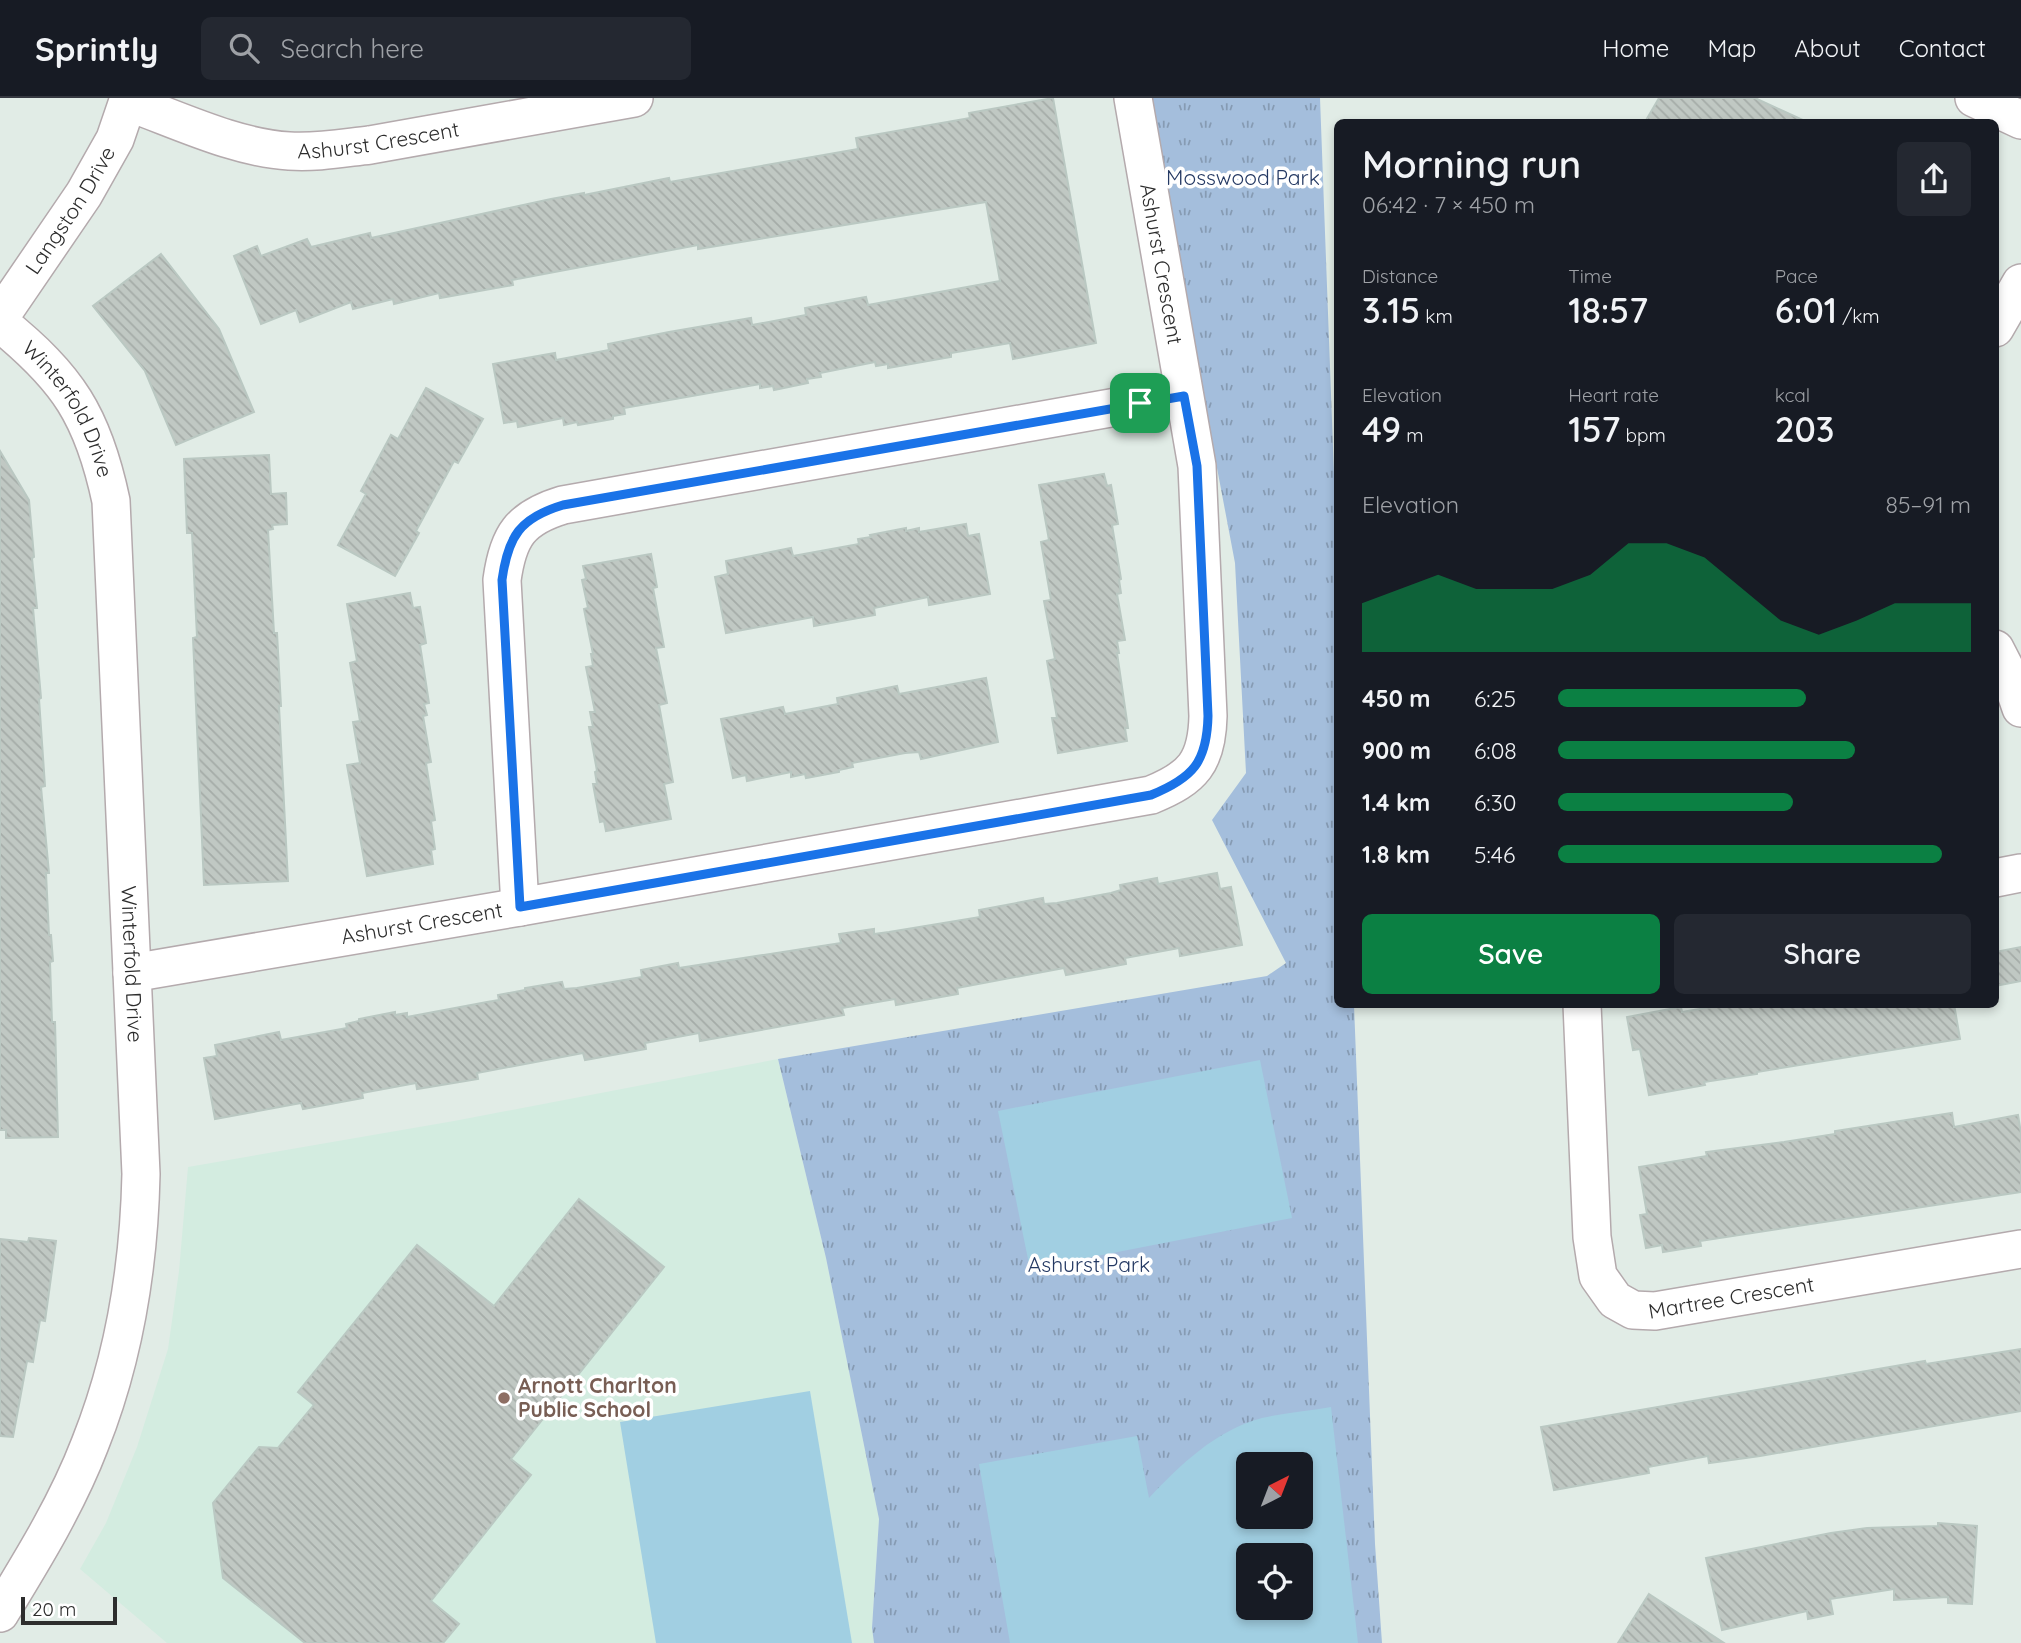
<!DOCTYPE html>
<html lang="en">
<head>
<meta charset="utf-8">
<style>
	body { margin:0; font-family:Quicksand,sans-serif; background:#242831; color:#f1f3f6; height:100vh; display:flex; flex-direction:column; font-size:26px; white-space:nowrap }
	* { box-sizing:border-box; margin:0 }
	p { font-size:23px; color:#9ea1a6 }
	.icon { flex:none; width:38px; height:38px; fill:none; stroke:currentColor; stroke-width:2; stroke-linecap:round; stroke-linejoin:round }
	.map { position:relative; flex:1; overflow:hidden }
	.panel { position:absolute; left:1334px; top:21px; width:665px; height:889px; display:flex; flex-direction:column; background:#171b24; border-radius:10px; box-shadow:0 4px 10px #0003 }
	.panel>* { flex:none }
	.needle { width:46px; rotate:42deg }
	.buttons { position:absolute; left:1236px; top:1354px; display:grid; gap:14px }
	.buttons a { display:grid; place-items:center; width:77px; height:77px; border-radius:10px; background:#171b24; box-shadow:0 4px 10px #0003; font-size:35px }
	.scale { position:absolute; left:21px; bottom:18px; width:96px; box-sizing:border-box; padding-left:7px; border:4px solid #2d2d2d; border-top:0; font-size:19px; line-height:24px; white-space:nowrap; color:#2d2d2d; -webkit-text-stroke:5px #fff; paint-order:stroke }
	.pin { position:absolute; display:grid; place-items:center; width:60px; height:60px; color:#fff; margin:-30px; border-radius:14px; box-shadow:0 4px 10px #0006 }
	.round { display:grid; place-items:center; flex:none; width:74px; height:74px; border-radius:10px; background:#242831 }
	.overview { display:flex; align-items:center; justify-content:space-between; height:119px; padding:0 28px }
	h1 { font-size:38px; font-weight:600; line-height:52px }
	.figures { display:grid; grid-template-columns:repeat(3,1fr); gap:10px; height:119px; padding:7px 28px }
	.figures div { display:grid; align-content:center }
	.figures b { font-size:35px; font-weight:600 }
	.figures small { font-size:19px; font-weight:400 }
	.figures p { font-size:19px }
	.chart { height:196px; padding:14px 28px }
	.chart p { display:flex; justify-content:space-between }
	.chart svg { width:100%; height:126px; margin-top:7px; fill:#0b8043; opacity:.7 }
	.action { display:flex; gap:14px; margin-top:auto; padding:14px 28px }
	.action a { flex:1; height:80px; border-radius:10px; background:#0b8043; color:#fff; font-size:28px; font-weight:600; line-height:80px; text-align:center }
	.action a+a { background:#242831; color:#f1f3f6 }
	ul { padding:0 28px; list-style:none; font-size:23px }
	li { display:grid; grid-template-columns:112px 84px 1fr; align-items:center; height:52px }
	li i { height:18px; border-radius:9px; background:#0b8043 }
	header { display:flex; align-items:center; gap:42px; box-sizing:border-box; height:98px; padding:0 35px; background:#171b24; border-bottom:2px solid #363941 }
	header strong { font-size:33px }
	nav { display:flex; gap:38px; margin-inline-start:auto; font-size:24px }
	.search { width:490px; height:63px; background:#242831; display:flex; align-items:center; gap:18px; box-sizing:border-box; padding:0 24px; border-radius:10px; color:#9ea1a6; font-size:26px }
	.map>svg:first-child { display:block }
</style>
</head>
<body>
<header>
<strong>Sprintly</strong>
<div class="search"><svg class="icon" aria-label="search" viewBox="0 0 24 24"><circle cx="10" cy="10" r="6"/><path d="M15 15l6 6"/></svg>Search here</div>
<nav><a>Home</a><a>Map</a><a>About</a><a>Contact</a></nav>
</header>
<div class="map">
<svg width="2021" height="1545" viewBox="0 0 2021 1545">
	<defs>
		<pattern id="grass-tufts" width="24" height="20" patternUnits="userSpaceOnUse" patternTransform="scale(1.75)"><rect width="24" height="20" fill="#a4bedc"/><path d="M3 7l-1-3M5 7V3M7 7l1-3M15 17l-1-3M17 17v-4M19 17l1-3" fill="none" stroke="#869bb3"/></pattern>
		<pattern id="building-back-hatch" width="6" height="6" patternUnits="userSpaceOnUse" patternTransform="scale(1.75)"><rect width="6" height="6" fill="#c0c8c3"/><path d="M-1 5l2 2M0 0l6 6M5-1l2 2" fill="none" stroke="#a5aca8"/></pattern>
	</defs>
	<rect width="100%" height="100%" fill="#e1ece6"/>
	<path fill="#d3ece0" d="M 778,961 L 826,1160 L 879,1421 L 872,1529 L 874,1545 L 167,1545 L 80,1471 L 106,1425 L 137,1349 L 168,1251 L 179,1173 L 188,1069 L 454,1023 Z"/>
	<path fill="url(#grass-tufts)" fill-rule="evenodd" d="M 1147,0 L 1320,0 L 1337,457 L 1337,906 L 1354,907 L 1375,1446 L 1382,1545 L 874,1545 L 872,1530 L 879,1421 L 826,1160 L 778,961 L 1267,878 L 1286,865 L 1212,722 L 1246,675 L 1235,465 ZM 1248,1367 L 1300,1367 L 1300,1419 L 1248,1419 ZM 1248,1458 L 1300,1458 L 1300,1510 L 1248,1510 Z"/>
	<g fill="#a1cfe2" fill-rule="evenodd">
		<path d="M 1260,962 L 1292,1120 L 1030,1171 L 998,1013 Z"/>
		<path d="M 810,1293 L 852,1545 L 656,1545 L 620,1324 Z"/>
		<path d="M 1331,1309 L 1358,1545 L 1010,1545 L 979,1366 L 1137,1338 L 1149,1400 C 1180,1367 1216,1332 1262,1320 C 1284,1315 1308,1313 1331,1309 ZM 1248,1367 L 1300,1367 L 1300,1419 L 1248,1419 ZM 1248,1458 L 1300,1458 L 1300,1510 L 1248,1510 Z"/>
	</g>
	<g fill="url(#building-back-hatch)" stroke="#bac8c2" stroke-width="2">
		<path d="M 1053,0 L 1096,245 L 1013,261 L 1010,245 L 951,255 L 951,259 L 888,270 L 888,266 L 876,268 L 875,264 L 820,275 L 821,279 L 807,281 L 808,285 L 774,292 L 773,288 L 760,290 L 760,286 L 624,310 L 625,316 L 613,318 L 613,321 L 578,327 L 577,324 L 564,327 L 563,320 L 518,329 L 517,323 L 504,325 L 493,266 L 555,255 L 556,262 L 609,252 L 608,246 L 669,234 L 751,220 L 752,227 L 806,217 L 805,210 L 866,199 L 868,207 L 1000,183 L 986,104 L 698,151 L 698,147 L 650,156 L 512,182 L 513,187 L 440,200 L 439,195 L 394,206 L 393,201 L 353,211 L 351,204 L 300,224 L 296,212 L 261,226 L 234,158 L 257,148 L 261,158 L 307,141 L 311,149 L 370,135 L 371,140 L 551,101 L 584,95 L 584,97 L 669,80 L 670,84 L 858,51 L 856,40 L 970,20 L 969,15 Z"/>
		<path d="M 1659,0 L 1755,0 L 1807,24 L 1645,24 Z"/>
		<path d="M 161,156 L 219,231 L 254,314 L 176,347 L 145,273 L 93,208 Z"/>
		<path d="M 426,290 L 483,321 L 458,365 L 454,363 L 416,433 L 419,435 L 395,478 L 338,447 L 366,396 L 361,393 L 391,337 L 398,341 Z"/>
		<path d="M 0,353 L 29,402 L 34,459 L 32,460 L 37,510 L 33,510 L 41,600 L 39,601 L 45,688 L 41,689 L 49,775 L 46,775 L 49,837 L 51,837 L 53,863 L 50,864 L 52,924 L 55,924 L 58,1039 L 6,1040 L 6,1032 L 0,1032 Z"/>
		<path d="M 269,357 L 271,396 L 286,395 L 287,426 L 272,427 L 273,431 L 268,432 L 274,535 L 277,535 L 281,608 L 279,608 L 288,783 L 204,787 L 193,540 L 197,539 L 192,435 L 187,435 L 184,361 Z"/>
		<path d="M 1104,376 L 1107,388 L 1111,387 L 1118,426 L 1112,427 L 1121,481 L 1119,482 L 1121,495 L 1117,496 L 1125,542 L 1117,543 L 1119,555 L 1117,555 L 1128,630 L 1125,630 L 1127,643 L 1058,655 L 1052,620 L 1057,620 L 1047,563 L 1055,561 L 1044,503 L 1051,502 L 1041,444 L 1049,442 L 1039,387 Z"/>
		<path d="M 966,426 L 968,438 L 979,436 L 990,496 L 929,507 L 928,499 L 874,510 L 875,517 L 814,528 L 813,519 L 726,535 L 715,479 L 728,476 L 726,463 L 791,450 L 793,458 L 859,446 L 858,441 L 871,439 L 870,437 L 906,430 L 906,433 L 919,430 L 919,434 Z"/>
		<path d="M 651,456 L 657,489 L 653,490 L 664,549 L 656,550 L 667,605 L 659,607 L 673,684 L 664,686 L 671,721 L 606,733 L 604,723 L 600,724 L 593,686 L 597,686 L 595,674 L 597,673 L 589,629 L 593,629 L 590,614 L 595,614 L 586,569 L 593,568 L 591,556 L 593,556 L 584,511 L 588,510 L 582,482 L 586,481 L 583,468 Z"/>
		<path d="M 410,495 L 413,510 L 420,509 L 426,545 L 420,547 L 429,605 L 424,606 L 427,617 L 423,618 L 431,664 L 426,665 L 435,722 L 431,723 L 435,751 L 431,752 L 433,766 L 367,778 L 347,667 L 360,665 L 353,624 L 360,623 L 350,565 L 357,563 L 347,506 Z"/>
		<path d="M 986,580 L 998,644 L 921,661 L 919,654 L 905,655 L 852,665 L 853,669 L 839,672 L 839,674 L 806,680 L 805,676 L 791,679 L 791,674 L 747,683 L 746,677 L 733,680 L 721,621 L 783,609 L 785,616 L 838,606 L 837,600 L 897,588 L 899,596 Z"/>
		<path d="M 1217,775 L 1220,791 L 1231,789 L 1242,847 L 1180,858 L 1179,850 L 1125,860 L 1126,866 L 1066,877 L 1064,870 L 957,890 L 958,896 L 896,907 L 895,901 L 842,910 L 844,917 L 700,943 L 699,935 L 645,945 L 646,951 L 585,962 L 583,955 L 477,975 L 478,981 L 417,991 L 416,985 L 362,995 L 363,1000 L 303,1011 L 301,1005 L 215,1021 L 204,960 L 217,958 L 215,947 L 279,934 L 281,942 L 347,930 L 346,926 L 359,923 L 359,921 L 395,914 L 395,917 L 407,915 L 407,919 L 487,904 L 499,902 L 498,897 L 525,892 L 525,890 L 562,884 L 564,891 L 577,890 L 642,879 L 641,872 L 678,865 L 679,870 L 841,845 L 839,836 L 874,831 L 874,836 L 889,834 L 980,819 L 979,812 L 1043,800 L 1044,806 L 1057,805 L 1111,795 L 1121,792 L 1120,787 L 1157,780 L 1158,786 Z"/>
		<path d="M 2021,849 L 2021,883 L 1995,888 L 1995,854 Z"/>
		<path d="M 1729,906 L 1954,906 L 1960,941 L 1757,974 L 1757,976 L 1704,984 L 1705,987 L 1649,997 L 1640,951 L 1633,952 L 1627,919 L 1681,909 L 1682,914 Z"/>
		<path d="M 1952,1015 L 1954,1029 L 2018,1017 L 2021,1035 L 2021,1094 L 1700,1143 L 1701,1148 L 1663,1154 L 1662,1147 L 1646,1150 L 1640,1117 L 1647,1116 L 1639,1069 L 1707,1058 L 1706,1054 L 1784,1044 L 1835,1036 L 1835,1033 Z"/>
		<path d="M 579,1101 L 664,1169 L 511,1361 L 531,1377 L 431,1503 L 459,1526 L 443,1545 L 305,1545 L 223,1480 L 213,1405 L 259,1349 L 278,1350 L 314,1307 L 298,1294 L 417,1147 L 494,1208 Z"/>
		<path d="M 29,1140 L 56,1143 L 45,1223 L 40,1222 L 33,1264 L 27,1263 L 13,1339 L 0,1338 L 0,1141 L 28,1144 Z"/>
		<path d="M 2021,1251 L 2021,1313 L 1760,1358 L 1709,1365 L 1708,1358 L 1648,1369 L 1649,1375 L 1554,1392 L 1541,1329 L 1925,1263 L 1926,1266 Z"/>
		<path d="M 1938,1425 L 1977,1428 L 1972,1506 L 1948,1505 L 1948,1499 L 1894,1502 L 1894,1491 L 1830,1501 L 1833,1516 L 1808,1521 L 1807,1513 L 1722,1532 L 1706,1460 L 1831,1435 L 1867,1430 L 1938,1428 Z"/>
		<path d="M 1649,1496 L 1724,1545 L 1618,1545 Z"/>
	</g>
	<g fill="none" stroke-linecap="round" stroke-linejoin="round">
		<defs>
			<g id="minor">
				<path d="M 1974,0 L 2021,22"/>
				<path id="s1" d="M 128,4 C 178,22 236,50 289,53 C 316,55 343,50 370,47 L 634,0"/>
				<path id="s2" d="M 0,219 L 84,96 L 115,41 L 129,0"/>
				<path id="s3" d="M 0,225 C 68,280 93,318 111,403 L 141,1076 C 139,1168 124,1261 90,1346 C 67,1406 33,1461 0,1515"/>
				<path d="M 1995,230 L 2021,185"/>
				<path d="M 1995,551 L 2012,584 L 2021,610"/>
				<path d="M 1995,780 L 2021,775"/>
				<path d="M 520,809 L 502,482 C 508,438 520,420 563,407 L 1184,297"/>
				<path id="s4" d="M 132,875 L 520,809 L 1151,697 C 1193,680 1207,664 1208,618 L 1197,368 L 1133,0"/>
				<path id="s5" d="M 1582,906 L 1592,1139 L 1598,1178 L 1615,1202 L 1633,1212 L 1655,1213 L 2021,1151"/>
			</g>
		</defs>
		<use href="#minor" stroke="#b4aaad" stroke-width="40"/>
		<use href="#minor" stroke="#fff" stroke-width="37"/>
	</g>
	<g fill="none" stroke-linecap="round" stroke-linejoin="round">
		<defs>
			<path id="route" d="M 1184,298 L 1197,368 L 1208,618 C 1207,664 1193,680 1151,697 L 520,809 L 502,482 C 508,438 520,420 563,407 Z"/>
		</defs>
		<use href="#route" stroke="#fff" stroke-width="14"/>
		<use href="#route" stroke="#1a73e8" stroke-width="9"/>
	</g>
	<circle fill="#8d6e63" stroke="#fff" stroke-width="2.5" cx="504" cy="1300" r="7"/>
	<g text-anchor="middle" stroke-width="7" stroke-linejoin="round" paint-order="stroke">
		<g font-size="21" fill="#2d2d2d" stroke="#fff">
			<text dy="7" stroke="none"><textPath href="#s1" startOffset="259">Ashurst Crescent</textPath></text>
			<text dy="7" stroke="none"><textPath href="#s2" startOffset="128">Langston Drive</textPath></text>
			<text transform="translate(1161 166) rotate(80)" y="7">Ashurst Crescent</text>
			<text dy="7" stroke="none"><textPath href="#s3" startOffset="112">Winterfold Drive</textPath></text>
			<text dy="7" stroke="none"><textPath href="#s4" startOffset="294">Ashurst Crescent</textPath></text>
			<text dy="7" stroke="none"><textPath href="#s3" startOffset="679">Winterfold Drive</textPath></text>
			<text dy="7" stroke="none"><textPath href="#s5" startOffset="422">Martree Crescent</textPath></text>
		</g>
		<g font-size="21" fill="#243963" stroke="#fff">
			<text x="1243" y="87">Mosswood Park</text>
			<text x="1089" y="1174">Ashurst Park</text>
		</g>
		<g font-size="21" font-weight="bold" fill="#785e54" stroke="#fff" text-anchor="start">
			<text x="518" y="1295">Arnott Charlton<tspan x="518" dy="24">Public School</tspan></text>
		</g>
	</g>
</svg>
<div class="buttons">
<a><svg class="needle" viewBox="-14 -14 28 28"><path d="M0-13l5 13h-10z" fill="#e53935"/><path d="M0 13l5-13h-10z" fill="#9ea1a6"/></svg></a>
<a><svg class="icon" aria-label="locate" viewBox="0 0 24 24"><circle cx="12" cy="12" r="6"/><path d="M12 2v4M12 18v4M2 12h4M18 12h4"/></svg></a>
</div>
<div class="scale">20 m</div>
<div class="pin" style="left:1140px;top:305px;background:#1e9e55"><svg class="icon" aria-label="arrive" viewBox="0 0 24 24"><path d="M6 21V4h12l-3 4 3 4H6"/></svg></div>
<section class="panel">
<div class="overview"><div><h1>Morning run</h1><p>06:42 · 7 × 450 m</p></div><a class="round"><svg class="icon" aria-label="share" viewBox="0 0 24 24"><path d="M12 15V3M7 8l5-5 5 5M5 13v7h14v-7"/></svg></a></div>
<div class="figures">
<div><p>Distance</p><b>3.15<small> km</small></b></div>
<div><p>Time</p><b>18:57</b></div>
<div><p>Pace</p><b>6:01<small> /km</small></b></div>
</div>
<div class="figures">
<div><p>Elevation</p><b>49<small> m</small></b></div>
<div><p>Heart rate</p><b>157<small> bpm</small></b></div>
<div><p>kcal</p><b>203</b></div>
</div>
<div class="chart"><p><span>Elevation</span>85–91 m</p>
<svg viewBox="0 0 160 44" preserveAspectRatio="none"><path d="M0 44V27L10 22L20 17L30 22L40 22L50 22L60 17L70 6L80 6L90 11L100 22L110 33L120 38L130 33L140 27L150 27L160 27V44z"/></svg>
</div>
<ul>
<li><b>450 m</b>6:25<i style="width:60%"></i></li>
<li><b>900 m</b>6:08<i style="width:72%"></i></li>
<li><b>1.4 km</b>6:30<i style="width:57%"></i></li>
<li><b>1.8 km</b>5:46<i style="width:93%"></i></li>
</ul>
<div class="action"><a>Save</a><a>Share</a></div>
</section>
</div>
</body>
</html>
